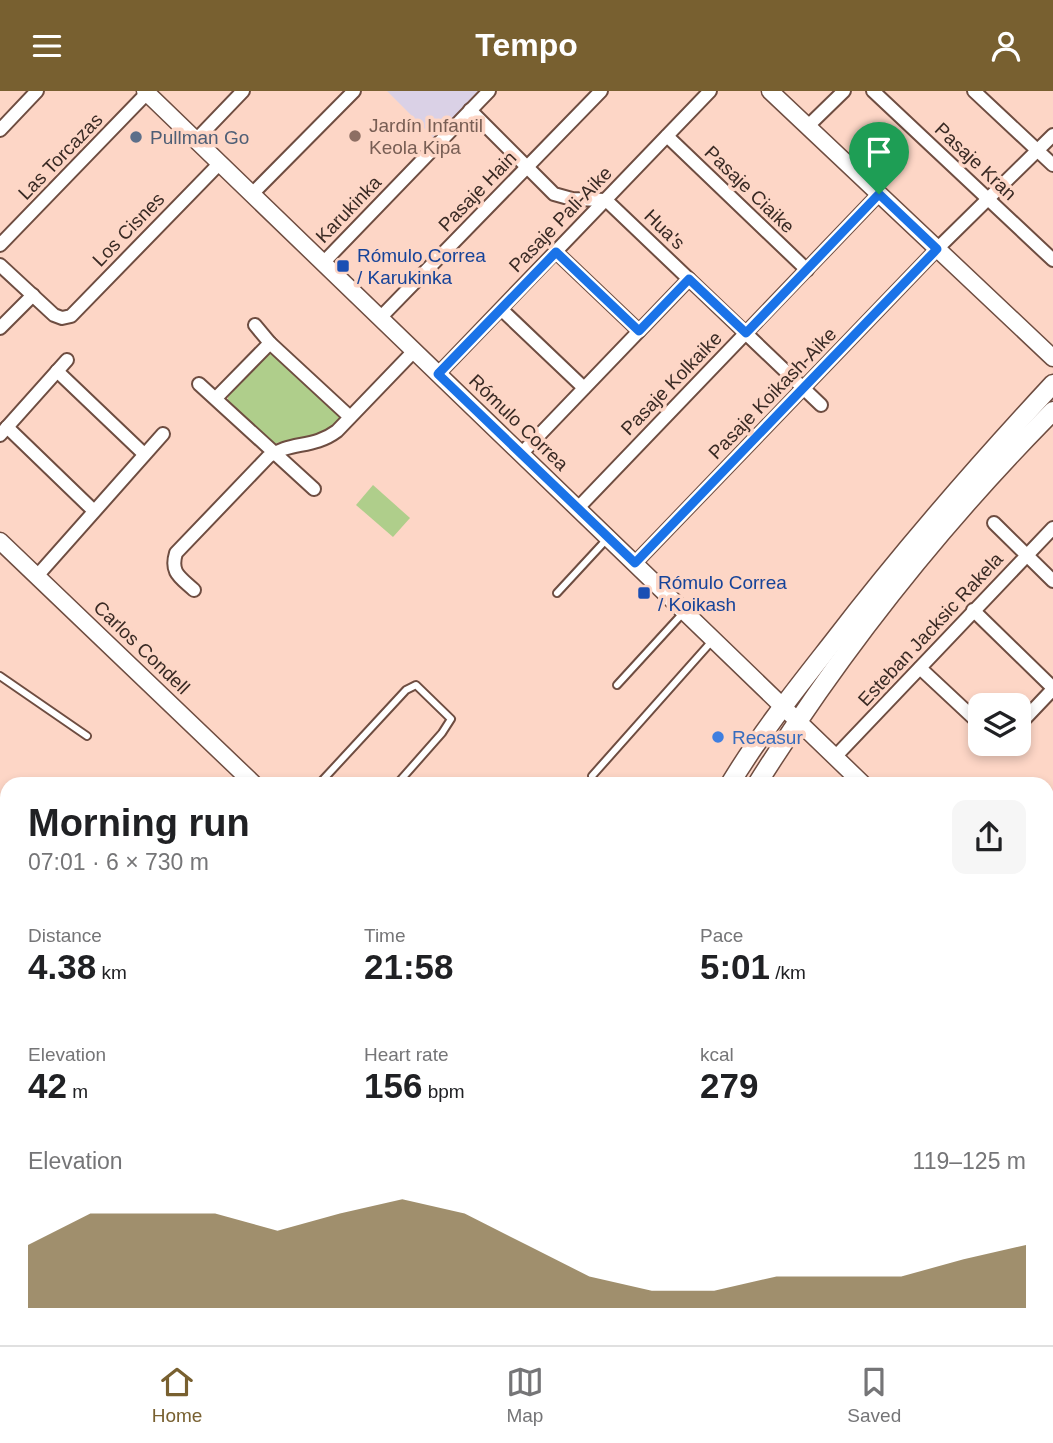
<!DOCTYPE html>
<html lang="en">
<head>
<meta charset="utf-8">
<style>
	body { margin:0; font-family:Arial,sans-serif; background:#f6f6f6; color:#202124; height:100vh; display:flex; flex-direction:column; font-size:26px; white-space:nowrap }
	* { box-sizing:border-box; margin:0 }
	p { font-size:23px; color:#757577 }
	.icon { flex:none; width:38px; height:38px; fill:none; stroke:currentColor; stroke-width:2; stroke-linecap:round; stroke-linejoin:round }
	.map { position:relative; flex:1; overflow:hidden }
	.details { position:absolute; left:0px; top:686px; width:1054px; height:569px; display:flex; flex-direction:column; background:#fff; border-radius:21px 21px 0 0; box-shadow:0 4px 10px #0003 }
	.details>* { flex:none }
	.tools { position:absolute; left:968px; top:602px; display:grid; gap:14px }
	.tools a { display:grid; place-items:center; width:63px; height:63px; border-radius:14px; background:#fff; box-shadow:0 4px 10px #0003; font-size:35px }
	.pin { position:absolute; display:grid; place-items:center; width:60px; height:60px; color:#fff; margin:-72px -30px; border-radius:50% 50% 50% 0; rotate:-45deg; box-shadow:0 0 7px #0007 }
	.pin .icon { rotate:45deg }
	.round { display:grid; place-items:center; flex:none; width:74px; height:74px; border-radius:14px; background:#f6f6f6 }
	.headline { display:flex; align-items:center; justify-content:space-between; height:119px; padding:0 28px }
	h1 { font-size:38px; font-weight:800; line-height:52px }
	.metrics { display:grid; grid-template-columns:repeat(3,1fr); gap:10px; height:119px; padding:7px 28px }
	.metrics div { display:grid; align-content:center }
	.metrics b { font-size:35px; font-weight:800 }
	.metrics small { font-size:19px; font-weight:400 }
	.metrics p { font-size:19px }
	.chart { height:196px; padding:14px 28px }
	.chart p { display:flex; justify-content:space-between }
	.chart svg { width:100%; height:126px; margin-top:7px; fill:#786030; opacity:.7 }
	header { display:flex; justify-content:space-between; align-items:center; height:91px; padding:0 28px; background:#786030; color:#fff; font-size:32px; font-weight:800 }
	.tabs { display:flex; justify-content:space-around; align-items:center; height:98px; border-top:2px solid #e0e0e0; background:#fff; font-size:19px; color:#757577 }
	.tabs a { display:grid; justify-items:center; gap:4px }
	.tabs .active { color:#786030 }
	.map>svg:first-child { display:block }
</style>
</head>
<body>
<header><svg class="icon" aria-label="menu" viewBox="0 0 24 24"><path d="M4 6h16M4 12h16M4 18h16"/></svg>Tempo<svg class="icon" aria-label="person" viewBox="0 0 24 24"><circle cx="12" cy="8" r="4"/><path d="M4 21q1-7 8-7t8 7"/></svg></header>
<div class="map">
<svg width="1053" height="1254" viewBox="0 0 1053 1254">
	<rect width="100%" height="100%" fill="#fdd6c6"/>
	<path fill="#dad1e6" d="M 387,0 L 478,0 L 434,47 Z"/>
	<g fill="#afce8b">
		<path d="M 272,261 L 342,326 C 315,351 306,344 273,353 L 227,311 L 229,302 L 268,262 Z"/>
		<path d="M 373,394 L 410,427 L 393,446 L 356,414 Z"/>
		<path d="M 1053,715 L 1053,843 L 1047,837 L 1046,721 Z"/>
	</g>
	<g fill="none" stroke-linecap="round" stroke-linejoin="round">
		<path stroke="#468ab8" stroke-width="3.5" d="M 0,785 L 7,785"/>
		<defs>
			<g id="service">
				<path d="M 557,502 L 607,448"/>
				<path d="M 0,585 L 87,645"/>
				<path d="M 617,594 L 683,522"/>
				<path d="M 592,685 L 712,550"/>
				<path d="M 319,693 L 406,599 L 416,594 L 451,628 L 442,642 L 397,693"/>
			</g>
			<g id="minor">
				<path d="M 873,0 L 1053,169"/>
				<path d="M 974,0 L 1053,74"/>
				<path d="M 470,19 L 554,103 L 572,108 L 606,109 L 821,314"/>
				<path d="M 807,36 L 844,0"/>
				<path d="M 0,39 L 37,0"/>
				<path d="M 667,45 L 807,179"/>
				<path d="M 196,49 L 243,0"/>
				<path d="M 252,103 L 354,0"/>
				<path d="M 0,154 L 147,2"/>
				<path d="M 556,161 L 639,240"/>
				<path d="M 323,172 L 489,0"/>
				<path d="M 0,174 L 54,224 L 62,227 L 71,225 L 220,72"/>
				<path d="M 501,218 L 584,297"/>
				<path d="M 380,227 L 601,0"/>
				<path d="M 255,234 L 270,252 L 350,326"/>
				<path d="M 0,237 L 33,204"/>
				<path d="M 57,280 L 144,363"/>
				<path d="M 438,283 L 710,0"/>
				<path d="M 199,293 L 314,398"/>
				<path d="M 216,307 L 270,252"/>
				<path d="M 7,336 L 94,420"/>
				<path d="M 0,344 L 67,269"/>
				<path d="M 521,363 L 689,188"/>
				<path d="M 578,417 L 879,103"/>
				<path d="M 994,432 L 1053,490"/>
				<path d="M 635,472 L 937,158 L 1053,44"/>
				<path d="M 37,485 L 163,343"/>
				<path d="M 194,499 C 180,486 170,482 176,462 L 268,366 C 290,350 313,358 337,340 L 414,260"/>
				<path d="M 973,519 L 1053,597"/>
				<path d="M 920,577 L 980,633"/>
				<path d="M 1018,635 L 1053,598"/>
				<path d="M 1000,653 L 1002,653"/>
				<path d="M 835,666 L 1053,437"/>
				<path d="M 0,930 L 3,922"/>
				<path d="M 0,1188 L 7,1166"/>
				<path d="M 1046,1222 L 1053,1228"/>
				<path d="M 182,1248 L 202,1254"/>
				<path d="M 940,1248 L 946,1254"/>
				<path d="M 60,1254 L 62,1248"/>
				<path d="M 281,1254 L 284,1248"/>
				<path d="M 364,1254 L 366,1248"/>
				<path d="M 571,1254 L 577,1248"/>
				<path d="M 676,1254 L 682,1248"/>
				<path d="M 781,1254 L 787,1248"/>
				<path d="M 899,1254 L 905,1248"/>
			</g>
			<g id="tertiary">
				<path d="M 145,0 L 863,693"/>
				<path d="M 770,0 L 1053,267"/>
				<path d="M 0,450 L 254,693"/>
				<path d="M 1046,870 L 1053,876"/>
				<path d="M 797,1248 L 803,1254"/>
			</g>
			<g id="secondary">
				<path d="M 730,693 C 760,643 797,597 833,551 C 902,461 976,376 1053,293"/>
				<path d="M 757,693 C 842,558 941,433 1053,320"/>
				<path d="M 460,1254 L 462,1248"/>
				<path d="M 482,1254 L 484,1248"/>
			</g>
		</defs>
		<use href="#service" stroke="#6e4d41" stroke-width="10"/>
		<use href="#minor" stroke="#6e4d41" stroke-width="16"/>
		<use href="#tertiary" stroke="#6e4d41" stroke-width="19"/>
		<use href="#secondary" stroke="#6e4d41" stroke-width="21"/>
		<use href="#service" stroke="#fff" stroke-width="6"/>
		<use href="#minor" stroke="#fff" stroke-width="12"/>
		<use href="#tertiary" stroke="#fff" stroke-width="16"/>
		<use href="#secondary" stroke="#fff" stroke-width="18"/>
	</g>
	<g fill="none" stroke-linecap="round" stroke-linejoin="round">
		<defs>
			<path id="route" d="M 879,103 L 937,158 L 635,472 L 438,283 L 556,161 L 639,240 L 689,188 L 746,242 Z"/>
		</defs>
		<use href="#route" stroke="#fff" stroke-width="14"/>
		<use href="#route" stroke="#1a73e8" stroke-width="9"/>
	</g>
	<circle fill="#8d6e63" stroke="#fdd6c6" stroke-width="2.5" cx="355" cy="45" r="7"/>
	<circle fill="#5c6f8a" stroke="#fdd6c6" stroke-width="2.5" cx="136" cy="46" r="7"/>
	<g fill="#1a4fb4" stroke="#fdd6c6" stroke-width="2.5">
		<rect x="336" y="168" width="14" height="14" rx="3.5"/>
		<rect x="637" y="495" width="14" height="14" rx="3.5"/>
	</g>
	<circle fill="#3f7fe0" stroke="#fdd6c6" stroke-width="2.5" cx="718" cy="646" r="7"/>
	<g text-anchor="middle" stroke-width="7" stroke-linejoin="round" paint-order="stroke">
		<g font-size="19" fill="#785e54" stroke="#fdd6c6" text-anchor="start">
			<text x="369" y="41">Jardín Infantil<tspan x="369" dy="22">Keola Kipa</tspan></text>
		</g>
		<g font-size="19" fill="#4e5e75" stroke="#fdd6c6" text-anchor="start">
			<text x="150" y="53">Pullman Go</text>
		</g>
		<g font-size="19" fill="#392a24" stroke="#fdd6c6">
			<text transform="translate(60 65) rotate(-46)" y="7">Las Torcazas</text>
			<text transform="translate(976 70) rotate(43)" y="7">Pasaje Kran</text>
			<text transform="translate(750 98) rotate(44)" y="7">Pasaje Ciaike</text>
			<text transform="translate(477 100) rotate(-46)" y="7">Pasaje Hain</text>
			<text transform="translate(348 118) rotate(-46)" y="7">Karukinka</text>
			<text transform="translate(560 128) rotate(-46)" y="7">Pasaje Pali-Aike</text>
			<text transform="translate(128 138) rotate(-46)" y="7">Los Cisnes</text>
			<text transform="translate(665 138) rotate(44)" y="7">Hua's</text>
			<text transform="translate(671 292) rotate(-46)" y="7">Pasaje Kolkaike</text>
			<text transform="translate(772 302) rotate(-46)" y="7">Pasaje Koikash-Aike</text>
			<text transform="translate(519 331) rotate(44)" y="7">Rómulo Correa</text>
			<text transform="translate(930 538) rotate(-47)" y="7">Esteban Jacksic Rakela</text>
			<text transform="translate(142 556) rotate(44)" y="7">Carlos Condell</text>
		</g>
		<g font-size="19" fill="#164399" stroke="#fdd6c6" text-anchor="start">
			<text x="357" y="171">Rómulo Correa<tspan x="357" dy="22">/ Karukinka</tspan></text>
			<text x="658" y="498">Rómulo Correa<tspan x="658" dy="22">/ Koikash</tspan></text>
		</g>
		<g font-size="19" fill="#366cbe" stroke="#fdd6c6" text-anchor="start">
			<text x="732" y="653">Recasur</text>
		</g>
	</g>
</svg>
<div class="tools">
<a><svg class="icon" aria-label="layers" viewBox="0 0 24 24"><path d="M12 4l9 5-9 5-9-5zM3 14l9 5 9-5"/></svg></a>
</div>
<div class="pin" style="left:879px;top:103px;background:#1e9e55"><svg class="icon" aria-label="arrive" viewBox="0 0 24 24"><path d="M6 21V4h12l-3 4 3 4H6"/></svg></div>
<section class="details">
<div class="headline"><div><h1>Morning run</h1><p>07:01 · 6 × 730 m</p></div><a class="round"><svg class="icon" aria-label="share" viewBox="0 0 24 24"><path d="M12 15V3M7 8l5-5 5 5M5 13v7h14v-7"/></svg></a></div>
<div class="metrics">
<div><p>Distance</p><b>4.38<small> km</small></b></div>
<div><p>Time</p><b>21:58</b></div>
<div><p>Pace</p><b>5:01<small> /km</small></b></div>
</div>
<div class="metrics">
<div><p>Elevation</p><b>42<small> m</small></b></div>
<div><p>Heart rate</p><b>156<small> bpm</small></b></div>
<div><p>kcal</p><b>279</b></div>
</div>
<div class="chart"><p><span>Elevation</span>119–125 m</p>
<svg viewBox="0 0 160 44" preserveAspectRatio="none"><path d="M0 44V22L10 11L20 11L30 11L40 17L50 11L60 6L70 11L80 22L90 33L100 38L110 38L120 33L130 33L140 33L150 27L160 22V44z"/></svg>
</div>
</section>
</div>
<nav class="tabs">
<a class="active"><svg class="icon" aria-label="home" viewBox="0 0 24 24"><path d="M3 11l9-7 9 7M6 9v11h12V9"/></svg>Home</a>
<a><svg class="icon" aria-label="map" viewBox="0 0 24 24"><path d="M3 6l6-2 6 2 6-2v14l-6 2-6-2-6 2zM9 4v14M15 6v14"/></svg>Map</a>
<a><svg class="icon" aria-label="saved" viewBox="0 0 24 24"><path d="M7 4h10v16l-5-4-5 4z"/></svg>Saved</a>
</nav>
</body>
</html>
